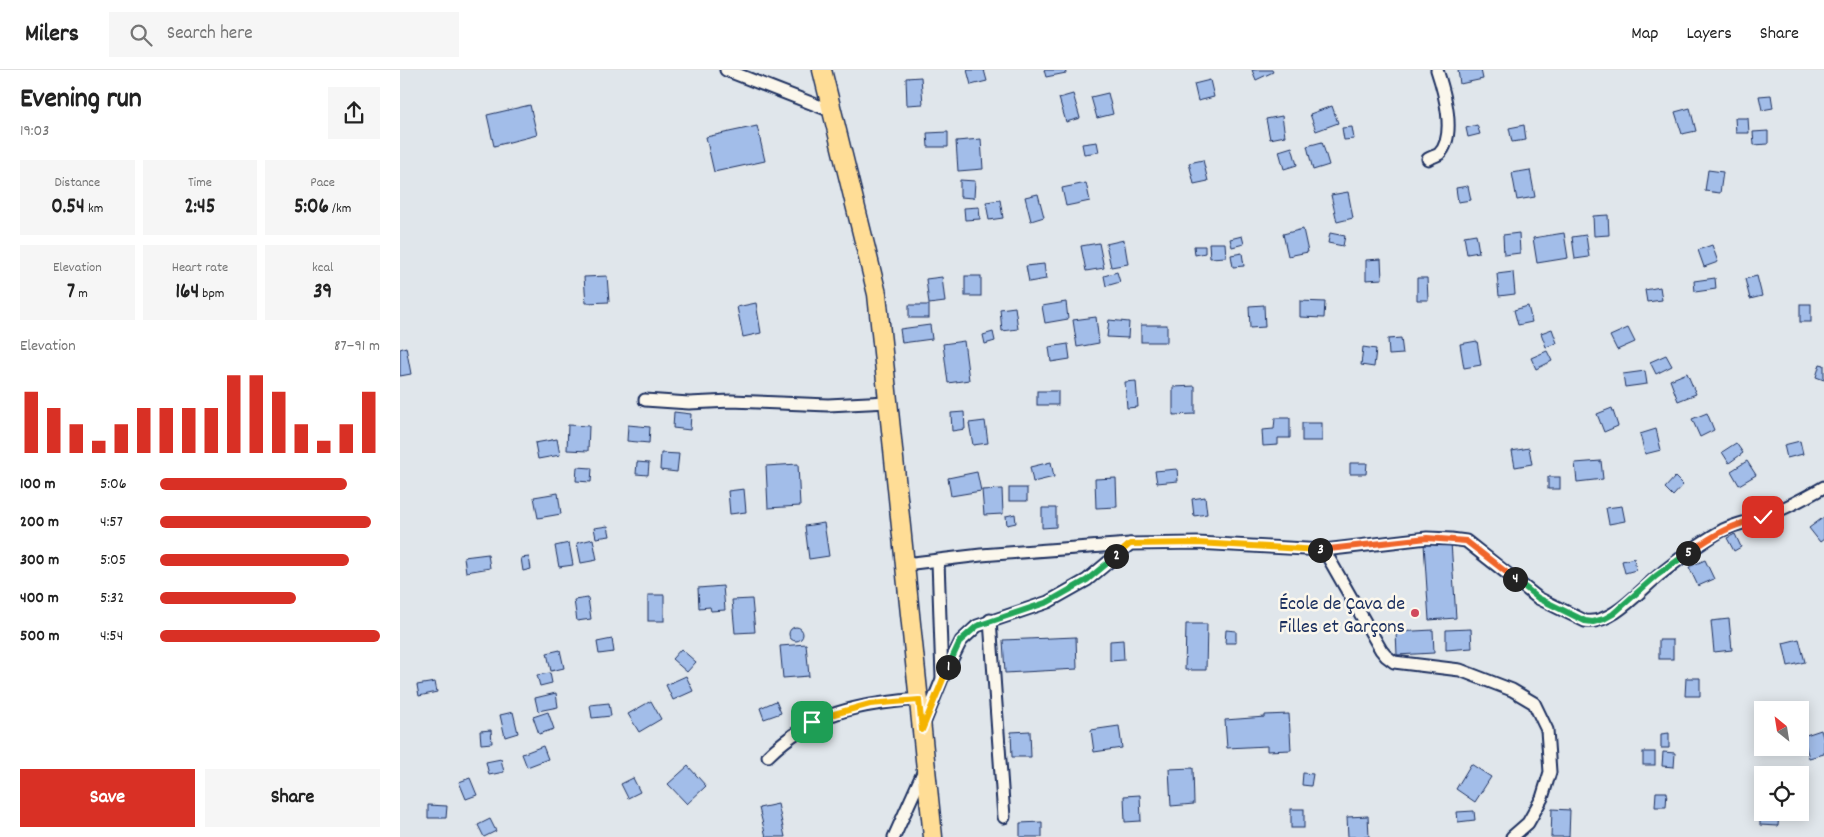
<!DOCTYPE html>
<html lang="en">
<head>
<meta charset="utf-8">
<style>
	body { margin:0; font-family:Dekko,sans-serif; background:#f6f6f6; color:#222; height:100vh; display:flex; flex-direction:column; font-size:19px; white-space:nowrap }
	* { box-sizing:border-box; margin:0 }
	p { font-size:16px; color:#767676 }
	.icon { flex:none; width:28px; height:28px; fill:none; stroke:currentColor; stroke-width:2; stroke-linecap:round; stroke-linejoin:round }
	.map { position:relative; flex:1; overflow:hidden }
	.sheet { display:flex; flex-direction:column; background:#fff; width:400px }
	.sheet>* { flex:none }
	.needle { width:32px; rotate:330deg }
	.tools { position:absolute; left:1354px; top:631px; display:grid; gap:10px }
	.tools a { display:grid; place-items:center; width:55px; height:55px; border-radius:0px; background:#fff; box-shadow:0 2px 12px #0003; font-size:25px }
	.pin { position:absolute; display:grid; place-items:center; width:42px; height:42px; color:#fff; margin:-21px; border-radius:10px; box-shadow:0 2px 8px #0006 }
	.km { position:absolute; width:25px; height:25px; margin:-12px; border-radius:50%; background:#222; color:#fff; font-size:14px; line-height:25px; text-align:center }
	.round { display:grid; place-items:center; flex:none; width:52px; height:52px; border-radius:0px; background:#f6f6f6 }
	.overview { display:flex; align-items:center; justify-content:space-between; height:85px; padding:0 20px }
	h1 { font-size:28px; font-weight:700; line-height:38px }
	.figures { display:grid; grid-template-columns:repeat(3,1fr); gap:8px; height:85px; padding:5px 20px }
	.figures div { display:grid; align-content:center; border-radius:0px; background:#f6f6f6; text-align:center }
	.figures b { font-size:21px; font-weight:700 }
	.figures small { font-size:14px; font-weight:400 }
	.figures p { font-size:14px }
	.chart { height:140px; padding:10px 20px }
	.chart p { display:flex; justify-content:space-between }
	.chart svg { width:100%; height:90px; margin-top:5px; stroke:#d93025; stroke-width:6 }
	.button { display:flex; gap:10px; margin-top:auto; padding:10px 20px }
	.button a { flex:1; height:58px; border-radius:0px; background:#d93025; color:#fff; font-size:20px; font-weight:700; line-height:58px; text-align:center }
	.button a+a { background:#f6f6f6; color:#222 }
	ul { padding:0 20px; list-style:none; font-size:16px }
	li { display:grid; grid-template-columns:80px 60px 1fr; align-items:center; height:38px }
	li i { height:12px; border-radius:6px; background:#d93025 }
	header { display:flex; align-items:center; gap:30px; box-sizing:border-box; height:70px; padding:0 25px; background:#fff; border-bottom:1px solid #e0e0e0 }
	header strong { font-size:24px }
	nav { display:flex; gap:28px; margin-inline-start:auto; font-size:18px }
	.search { width:350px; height:45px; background:#f6f6f6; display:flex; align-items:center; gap:12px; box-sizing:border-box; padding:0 18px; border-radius:0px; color:#767676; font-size:19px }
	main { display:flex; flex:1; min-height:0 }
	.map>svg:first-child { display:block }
</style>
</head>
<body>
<header>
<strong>Milers</strong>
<div class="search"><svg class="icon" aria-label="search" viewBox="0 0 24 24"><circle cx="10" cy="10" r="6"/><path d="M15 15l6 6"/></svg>Search here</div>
<nav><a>Map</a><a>Layers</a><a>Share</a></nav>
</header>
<main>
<section class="sheet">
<div class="overview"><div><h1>Evening run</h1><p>19:03</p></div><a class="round"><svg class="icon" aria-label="share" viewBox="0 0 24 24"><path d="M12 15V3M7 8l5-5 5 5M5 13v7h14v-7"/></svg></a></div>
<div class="figures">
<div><p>Distance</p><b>0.54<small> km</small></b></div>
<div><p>Time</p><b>2:45</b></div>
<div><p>Pace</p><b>5:06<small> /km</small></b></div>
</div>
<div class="figures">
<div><p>Elevation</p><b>7<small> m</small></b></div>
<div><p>Heart rate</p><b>164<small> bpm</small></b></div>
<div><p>kcal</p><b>39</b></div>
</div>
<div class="chart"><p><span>Elevation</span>87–91 m</p>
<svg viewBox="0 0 160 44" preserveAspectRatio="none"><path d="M5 44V14M15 44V22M25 44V30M35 44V38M45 44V30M55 44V22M65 44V22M75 44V22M85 44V22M95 44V6M105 44V6M115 44V14M125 44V30M135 44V38M145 44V30M155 44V14"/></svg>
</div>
<ul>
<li><b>100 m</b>5:06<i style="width:85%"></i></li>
<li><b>200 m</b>4:57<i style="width:96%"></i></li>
<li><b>300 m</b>5:05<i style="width:86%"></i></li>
<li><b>400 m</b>5:32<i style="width:62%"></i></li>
<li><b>500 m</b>4:54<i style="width:100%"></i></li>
</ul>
<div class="button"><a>Save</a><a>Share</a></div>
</section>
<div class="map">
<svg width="1424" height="767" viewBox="0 0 1424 767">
	<rect width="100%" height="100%" fill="#e0e6eb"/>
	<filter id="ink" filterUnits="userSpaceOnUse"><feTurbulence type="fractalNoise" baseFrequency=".02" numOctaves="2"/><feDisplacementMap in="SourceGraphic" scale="10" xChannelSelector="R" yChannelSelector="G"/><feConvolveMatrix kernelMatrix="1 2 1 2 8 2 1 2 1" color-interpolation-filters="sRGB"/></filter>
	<g filter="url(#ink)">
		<g fill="#a2bde9" stroke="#1b2f5e">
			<path d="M 567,0 L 584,0 L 587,11 L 571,15 Z"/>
			<path d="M 644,0 L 665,0 L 666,3 L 646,7 Z"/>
			<path d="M 852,0 L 872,0 L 873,2 L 856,10 Z"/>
			<path d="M 1058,0 L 1081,0 L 1083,9 L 1060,14 Z"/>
			<path d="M 521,7 L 523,34 L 507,35 L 506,8 Z"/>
			<path d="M 810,10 L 814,27 L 798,31 L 794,14 Z"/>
			<path d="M 708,23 L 713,44 L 697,48 L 691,27 Z"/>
			<path d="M 673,24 L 680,48 L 666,52 L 659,28 Z"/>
			<path d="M 1371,25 L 1373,38 L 1362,40 L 1359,26 Z"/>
			<path d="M 130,35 L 137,65 L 94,76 L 87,45 Z"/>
			<path d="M 932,36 L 938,53 L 916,61 L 910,44 Z"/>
			<path d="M 1290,38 L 1296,61 L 1282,64 L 1275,42 Z"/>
			<path d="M 882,46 L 885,66 L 870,69 L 866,49 Z"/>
			<path d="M 1335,48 L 1348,48 L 1349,63 L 1336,63 Z"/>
			<path d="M 1077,55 L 1080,64 L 1068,67 L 1066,58 Z"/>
			<path d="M 1124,55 L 1126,70 L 1112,72 L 1109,58 Z"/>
			<path d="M 357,56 L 365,91 L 314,102 L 306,67 Z"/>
			<path d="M 952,57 L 954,69 L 944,70 L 942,58 Z"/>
			<path d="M 1368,61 L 1368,74 L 1354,75 L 1353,62 Z"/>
			<path d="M 548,62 L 548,77 L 528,77 L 527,63 Z"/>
			<path d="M 581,69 L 583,99 L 558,101 L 556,71 Z"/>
			<path d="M 697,72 L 699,82 L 684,84 L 682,74 Z"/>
			<path d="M 922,72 L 929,95 L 913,100 L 907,76 Z"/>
			<path d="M 892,77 L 897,95 L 884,99 L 879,81 Z"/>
			<path d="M 803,90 L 808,111 L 794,114 L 789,93 Z"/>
			<path d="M 1130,100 L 1135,127 L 1117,130 L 1112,103 Z"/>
			<path d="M 1308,100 L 1323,102 L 1320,123 L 1305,121 Z"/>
			<path d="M 560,110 L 575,111 L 574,128 L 560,127 Z"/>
			<path d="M 686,113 L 690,131 L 666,136 L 662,118 Z"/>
			<path d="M 1068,116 L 1071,130 L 1058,132 L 1056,118 Z"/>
			<path d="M 948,122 L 953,148 L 937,152 L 931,125 Z"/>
			<path d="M 638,124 L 644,147 L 631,151 L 625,127 Z"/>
			<path d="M 600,130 L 603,148 L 589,150 L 586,132 Z"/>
			<path d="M 579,137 L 580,149 L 565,150 L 564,138 Z"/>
			<path d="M 1208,145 L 1209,165 L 1194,166 L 1193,146 Z"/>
			<path d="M 903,159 L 908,182 L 888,186 L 883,164 Z"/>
			<path d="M 930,163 L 945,166 L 943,176 L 928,173 Z"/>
			<path d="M 1119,163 L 1120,183 L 1104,185 L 1103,165 Z"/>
			<path d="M 1164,163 L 1168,188 L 1137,193 L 1133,168 Z"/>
			<path d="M 1076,164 L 1079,182 L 1067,184 L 1064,166 Z"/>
			<path d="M 1186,165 L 1189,187 L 1175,189 L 1172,167 Z"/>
			<path d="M 842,166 L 844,174 L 832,177 L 830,169 Z"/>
			<path d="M 724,170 L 728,194 L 711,197 L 706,174 Z"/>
			<path d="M 699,173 L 704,198 L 686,201 L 681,176 Z"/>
			<path d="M 809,173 L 825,173 L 826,187 L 810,188 Z"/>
			<path d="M 1312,175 L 1318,192 L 1304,197 L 1298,180 Z"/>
			<path d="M 794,176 L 805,176 L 805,183 L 795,185 Z"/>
			<path d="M 842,183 L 844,196 L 833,197 L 831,185 Z"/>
			<path d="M 981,189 L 982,209 L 966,210 L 966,190 Z"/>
			<path d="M 644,194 L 646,209 L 629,212 L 626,196 Z"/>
			<path d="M 717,202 L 720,212 L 706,216 L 704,206 Z"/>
			<path d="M 1113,202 L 1115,224 L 1099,226 L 1097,204 Z"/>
			<path d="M 207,206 L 209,232 L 186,233 L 184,207 Z"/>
			<rect x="565" y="206" width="16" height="20"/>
			<path d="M 1357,206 L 1362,226 L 1350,229 L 1345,209 Z"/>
			<path d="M 542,207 L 545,232 L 529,234 L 526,209 Z"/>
			<path d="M 1017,208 L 1027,208 L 1028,230 L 1017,230 Z"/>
			<path d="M 1315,208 L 1316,219 L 1295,222 L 1294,211 Z"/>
			<path d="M 1260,217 L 1262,230 L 1247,232 L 1245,220 Z"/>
			<path d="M 900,231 L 925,232 L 924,248 L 900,247 Z"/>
			<path d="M 666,232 L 668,249 L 645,253 L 642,236 Z"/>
			<path d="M 356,233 L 361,263 L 343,267 L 337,237 Z"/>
			<rect x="1400" y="234" width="11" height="18"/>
			<rect x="509" y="235" width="20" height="13"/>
			<path d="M 864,235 L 865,257 L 850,258 L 849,236 Z"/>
			<path d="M 1128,236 L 1132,252 L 1118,255 L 1114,240 Z"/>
			<path d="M 615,237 L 618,259 L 602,261 L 600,239 Z"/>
			<path d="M 696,247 L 699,273 L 677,277 L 673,250 Z"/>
			<path d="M 709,250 L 729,252 L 728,268 L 707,267 Z"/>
			<path d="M 530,255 L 532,269 L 502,273 L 500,259 Z"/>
			<rect x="741" y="255" width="26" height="17"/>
			<path d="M 1228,258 L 1235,272 L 1217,280 L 1210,266 Z"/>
			<path d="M 1152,259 L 1157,273 L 1146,277 L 1141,263 Z"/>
			<path d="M 593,262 L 595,271 L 585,274 L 583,265 Z"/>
			<path d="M 1001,268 L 1003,284 L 989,285 L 988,269 Z"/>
			<path d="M 564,271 L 569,310 L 548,313 L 543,274 Z"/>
			<path d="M 1077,271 L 1081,295 L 1064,298 L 1060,274 Z"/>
			<path d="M 668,274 L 670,289 L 651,292 L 649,277 Z"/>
			<path d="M 6,277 L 11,304 L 0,306 L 0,279 Z"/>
			<path d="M 963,277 L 976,279 L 974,297 L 961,295 Z"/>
			<path d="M 1147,281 L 1152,291 L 1136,299 L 1131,288 Z"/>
			<path d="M 1266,285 L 1272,296 L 1256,304 L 1250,292 Z"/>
			<path d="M 1420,294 L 1424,295 L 1424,310 L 1416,307 Z"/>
			<path d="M 1245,301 L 1247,314 L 1225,317 L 1223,304 Z"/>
			<path d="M 1287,303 L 1296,324 L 1278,331 L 1270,310 Z"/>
			<path d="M 736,311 L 738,337 L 727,338 L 725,312 Z"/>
			<path d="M 795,316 L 795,344 L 773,345 L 773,317 Z"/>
			<rect x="637" y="321" width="21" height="14"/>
			<path d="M 1212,338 L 1218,356 L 1204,362 L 1197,344 Z"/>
			<path d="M 274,342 L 291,344 L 290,360 L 273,358 Z"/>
			<path d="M 564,342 L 565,359 L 552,361 L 551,343 Z"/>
			<path d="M 1307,343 L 1314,360 L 1300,367 L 1292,349 Z"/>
			<path d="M 875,348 L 890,348 L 890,368 L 878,368 L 878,375 L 863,376 L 862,360 L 874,359 Z"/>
			<path d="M 585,351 L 588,373 L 573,375 L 569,353 Z"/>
			<rect x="902" y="353" width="20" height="18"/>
			<path d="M 168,355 L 189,356 L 188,381 L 167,380 Z"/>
			<path d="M 228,355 L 250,357 L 249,373 L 227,371 Z"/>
			<path d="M 1256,359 L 1261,380 L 1245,384 L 1240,364 Z"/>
			<path d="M 157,369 L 160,385 L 138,389 L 135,373 Z"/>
			<path d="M 1400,371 L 1403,384 L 1387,388 L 1384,375 Z"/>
			<path d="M 1336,373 L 1343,383 L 1329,393 L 1322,382 Z"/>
			<path d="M 1129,378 L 1132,394 L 1115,397 L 1112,381 Z"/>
			<path d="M 261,383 L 279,384 L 277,402 L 260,400 Z"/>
			<path d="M 1201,391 L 1203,409 L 1177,412 L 1175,393 Z"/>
			<path d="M 1347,391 L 1356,405 L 1339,415 L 1331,401 Z"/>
			<path d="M 237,392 L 249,393 L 248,405 L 236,404 Z"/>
			<path d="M 651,392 L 654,407 L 633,412 L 630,397 Z"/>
			<path d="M 950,393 L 967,393 L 966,404 L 950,404 Z"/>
			<path d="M 398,394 L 400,436 L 368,438 L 366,396 Z"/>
			<path d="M 177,397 L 192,398 L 191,412 L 176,411 Z"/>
			<path d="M 777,399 L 778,411 L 757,413 L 755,401 Z"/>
			<path d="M 577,402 L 581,421 L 551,426 L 548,408 Z"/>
			<rect x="1148" y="407" width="12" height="12"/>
			<path d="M 1275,407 L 1283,415 L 1273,426 L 1265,418 Z"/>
			<path d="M 716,408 L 717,437 L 696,438 L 695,409 Z"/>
			<rect x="609" y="418" width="18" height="13"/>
			<path d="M 344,419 L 346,442 L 330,444 L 328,421 Z"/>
			<path d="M 602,419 L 603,444 L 584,445 L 582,420 Z"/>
			<path d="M 158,423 L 161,444 L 138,448 L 134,427 Z"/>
			<path d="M 805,427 L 807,444 L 794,446 L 792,429 Z"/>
			<path d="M 1222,436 L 1225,451 L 1209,454 L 1206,438 Z"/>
			<path d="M 642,438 L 656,438 L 656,457 L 642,458 Z"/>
			<path d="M 615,444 L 616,453 L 607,455 L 606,446 Z"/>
			<path d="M 1424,447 L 1424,469 L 1420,472 L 1409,458 Z"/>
			<path d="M 424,453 L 429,486 L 409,489 L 405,456 Z"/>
			<path d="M 208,456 L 210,466 L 196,468 L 194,458 Z"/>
			<path d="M 1335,464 L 1341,477 L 1334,481 L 1327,468 Z"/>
			<path d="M 193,469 L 197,490 L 181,493 L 177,473 Z"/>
			<path d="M 1051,472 L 1056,548 L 1029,550 L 1024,474 Z"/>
			<path d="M 169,473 L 173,495 L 159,497 L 155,476 Z"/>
			<path d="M 88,484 L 90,498 L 66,502 L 64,487 Z"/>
			<path d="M 129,487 L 131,499 L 123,501 L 121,488 Z"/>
			<path d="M 1234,488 L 1236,500 L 1225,503 L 1222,491 Z"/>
			<path d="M 1305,490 L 1314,509 L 1298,516 L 1289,497 Z"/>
			<path d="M 323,516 L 325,540 L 311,541 L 310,537 L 299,538 L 298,518 Z"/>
			<rect x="248" y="525" width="16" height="26"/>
			<path d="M 188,528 L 191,549 L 177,551 L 174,530 Z"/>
			<path d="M 352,529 L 355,562 L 335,563 L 332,530 Z"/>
			<path d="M 1329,549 L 1332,580 L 1314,582 L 1311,551 Z"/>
			<path d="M 786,554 L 807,554 L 806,600 L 785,600 Z"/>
			<circle cx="396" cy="564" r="7"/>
			<path d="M 1071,559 L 1072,578 L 1046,580 L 1046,560 Z"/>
			<path d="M 826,560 L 836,561 L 836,573 L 825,573 Z"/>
			<path d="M 1033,560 L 1034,583 L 997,585 L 996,562 Z"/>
			<path d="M 676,567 L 677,599 L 605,603 L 603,570 Z"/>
			<path d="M 212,569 L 214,582 L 199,584 L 197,572 Z"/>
			<path d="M 1399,569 L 1405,592 L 1388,596 L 1383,573 Z"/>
			<path d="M 723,570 L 724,590 L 710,591 L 710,571 Z"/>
			<rect x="1259" y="570" width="14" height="19"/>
			<path d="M 406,574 L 409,606 L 383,608 L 380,576 Z"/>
			<path d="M 281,579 L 296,592 L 287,602 L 272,589 Z"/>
			<path d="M 160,580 L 164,598 L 151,601 L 147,583 Z"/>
			<path d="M 150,603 L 152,613 L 140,616 L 137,605 Z"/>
			<path d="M 286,606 L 293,621 L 273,630 L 266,615 Z"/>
			<path d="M 1286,608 L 1300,608 L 1300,626 L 1285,626 Z"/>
			<path d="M 35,612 L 37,622 L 19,626 L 17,615 Z"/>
			<path d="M 156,623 L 158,637 L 138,641 L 135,628 Z"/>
			<path d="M 251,631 L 261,649 L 239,662 L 228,644 Z"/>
			<path d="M 376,631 L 381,643 L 364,649 L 360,638 Z"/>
			<path d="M 209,633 L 211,646 L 192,648 L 190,635 Z"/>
			<path d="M 113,642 L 118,663 L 105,667 L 100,645 Z"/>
			<path d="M 148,642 L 154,659 L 139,664 L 133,647 Z"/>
			<path d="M 889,644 L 891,680 L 867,681 L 867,676 L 827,678 L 825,650 L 865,647 L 865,645 Z"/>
			<path d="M 719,656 L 722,678 L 694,682 L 691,660 Z"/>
			<path d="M 91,660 L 92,673 L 81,674 L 80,661 Z"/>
			<path d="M 1421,660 L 1424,671 L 1424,684 L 1409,688 L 1403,666 Z"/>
			<path d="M 630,661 L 631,687 L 612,687 L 611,662 Z"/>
			<path d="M 1269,663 L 1269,678 L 1261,678 L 1261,664 Z"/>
			<path d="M 143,676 L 148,689 L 127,697 L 122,684 Z"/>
			<rect x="1243" y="682" width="12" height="13"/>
			<path d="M 1263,682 L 1275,683 L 1274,697 L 1262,696 Z"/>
			<path d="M 101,689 L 104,702 L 89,705 L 86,692 Z"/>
			<path d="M 1071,694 L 1091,707 L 1075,732 L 1056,719 Z"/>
			<path d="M 288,696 L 306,716 L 287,734 L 268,714 Z"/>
			<path d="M 793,698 L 794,734 L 771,736 L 769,699 Z"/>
			<path d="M 903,703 L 913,704 L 911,716 L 902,715 Z"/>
			<path d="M 70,708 L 77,725 L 66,729 L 59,712 Z"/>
			<path d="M 233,708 L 240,722 L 228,728 L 221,714 Z"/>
			<path d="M 1256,722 L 1267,722 L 1266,737 L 1255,737 Z"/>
			<path d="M 740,725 L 741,751 L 725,752 L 724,726 Z"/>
			<path d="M 378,734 L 385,767 L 366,767 L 359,738 Z"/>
			<path d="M 28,735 L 47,736 L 46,748 L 28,748 Z"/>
			<rect x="891" y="739" width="13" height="19"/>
			<path d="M 1152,739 L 1170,740 L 1169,767 L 1151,767 Z"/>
			<path d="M 1074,741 L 1075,750 L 1058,752 L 1057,742 Z"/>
			<path d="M 1360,741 L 1379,742 L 1378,756 L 1360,755 Z"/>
			<path d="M 968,746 L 969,767 L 948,767 L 947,747 Z"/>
			<path d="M 90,749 L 96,761 L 84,767 L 78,755 Z"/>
			<path d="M 642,752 L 642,767 L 620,767 L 620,753 Z"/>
		</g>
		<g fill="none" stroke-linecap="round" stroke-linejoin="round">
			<defs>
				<g id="street">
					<path d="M 326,0 L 434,42"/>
					<path d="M 1028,89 C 1031,87 1036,86 1039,84 C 1057,66 1044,21 1037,0"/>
					<path d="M 245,330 L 289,333 L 331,331 L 428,335 L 488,332"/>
					<path d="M 924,480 L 981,580 L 986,586 L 994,592 L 1060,600 L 1112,620 L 1134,633 L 1147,660 L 1150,702 L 1142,728 L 1128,753 L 1112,767"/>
					<path d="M 538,491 L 542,607"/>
					<path d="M 505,494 L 581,485 L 730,474 L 797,473 L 924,480 L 1027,468 L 1051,469 L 1066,471 L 1138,528 L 1185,551 C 1214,555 1241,518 1263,502 C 1282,487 1301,472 1323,460 C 1335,454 1349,452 1362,447 C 1384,440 1404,428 1424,417"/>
					<path d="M 590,550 L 604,747"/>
					<path d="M 523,656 L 542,609 L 561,571 L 577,556 L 648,532 L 687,510 L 730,474"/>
					<path d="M 368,686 C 414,641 457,635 519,629"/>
					<path d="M 494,767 L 525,698"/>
				</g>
				<path id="primary" d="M 422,0 L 477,224 L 533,767"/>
			</defs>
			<use href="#street" stroke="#1b2f5e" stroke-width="15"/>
			<use href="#primary" stroke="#1b2f5e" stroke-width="21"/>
			<use href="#street" stroke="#fbf7ec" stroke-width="11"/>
			<use href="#primary" stroke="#ffdd96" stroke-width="18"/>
		</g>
	</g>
	<g fill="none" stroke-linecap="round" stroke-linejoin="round" filter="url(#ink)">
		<defs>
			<path id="split-1" d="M 412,652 L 434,644 L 470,634 L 519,630 L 522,660 L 548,597"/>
			<path id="split-2" d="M 548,597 L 560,571 L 577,556 L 648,532 L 687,510 L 716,486"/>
			<path id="split-3" d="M 716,486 L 730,474 L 797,473 L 920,480"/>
			<path id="split-4" d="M 920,480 L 1027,468 L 1066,471 L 1115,509"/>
			<path id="split-5" d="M 1115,509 L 1138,528 L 1185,551 L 1193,552 L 1204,549 L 1213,544 L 1256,506 L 1288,483"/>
			<path id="split-6" d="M 1288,483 C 1315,464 1331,455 1363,447"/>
		</defs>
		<use href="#split-1" stroke="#fff" stroke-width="10"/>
		<use href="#split-2" stroke="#fff" stroke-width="10"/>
		<use href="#split-3" stroke="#fff" stroke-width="10"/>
		<use href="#split-4" stroke="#fff" stroke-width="10"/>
		<use href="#split-5" stroke="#fff" stroke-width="10"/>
		<use href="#split-6" stroke="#fff" stroke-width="10"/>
		<use href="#split-1" stroke="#f5b400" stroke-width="6"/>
		<use href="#split-2" stroke="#22a559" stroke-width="6"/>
		<use href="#split-3" stroke="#f5b400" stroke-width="6"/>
		<use href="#split-4" stroke="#f0652b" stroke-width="6"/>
		<use href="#split-5" stroke="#22a559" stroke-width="6"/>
		<use href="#split-6" stroke="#f0652b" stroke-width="6"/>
	</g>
	<circle fill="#d1495b" stroke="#fbf7ec" stroke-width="2" cx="1015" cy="543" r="5"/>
	<g text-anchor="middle" stroke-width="5" stroke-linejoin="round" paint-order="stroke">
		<g font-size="20" fill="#1b2f5e" stroke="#fbf7ec" text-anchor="end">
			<text x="1005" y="539">École de Çava de<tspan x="1005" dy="23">Filles et Garçons</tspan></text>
		</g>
	</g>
</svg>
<div class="tools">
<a><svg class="needle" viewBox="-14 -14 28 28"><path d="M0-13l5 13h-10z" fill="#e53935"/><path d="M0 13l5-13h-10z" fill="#767676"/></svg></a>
<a><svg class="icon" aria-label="locate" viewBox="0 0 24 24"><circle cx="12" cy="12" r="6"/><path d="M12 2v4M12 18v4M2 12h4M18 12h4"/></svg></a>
</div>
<div class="pin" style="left:412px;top:652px;background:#1e9e55"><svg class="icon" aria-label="arrive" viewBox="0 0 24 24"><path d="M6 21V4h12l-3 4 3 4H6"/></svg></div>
<div class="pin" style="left:1363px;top:447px;background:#d93025"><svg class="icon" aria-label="check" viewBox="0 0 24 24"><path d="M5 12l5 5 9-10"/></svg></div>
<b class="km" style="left:548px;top:597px">1</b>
<b class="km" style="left:716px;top:486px">2</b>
<b class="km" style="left:920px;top:480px">3</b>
<b class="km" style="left:1115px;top:509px">4</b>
<b class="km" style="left:1288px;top:483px">5</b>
</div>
</main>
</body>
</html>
